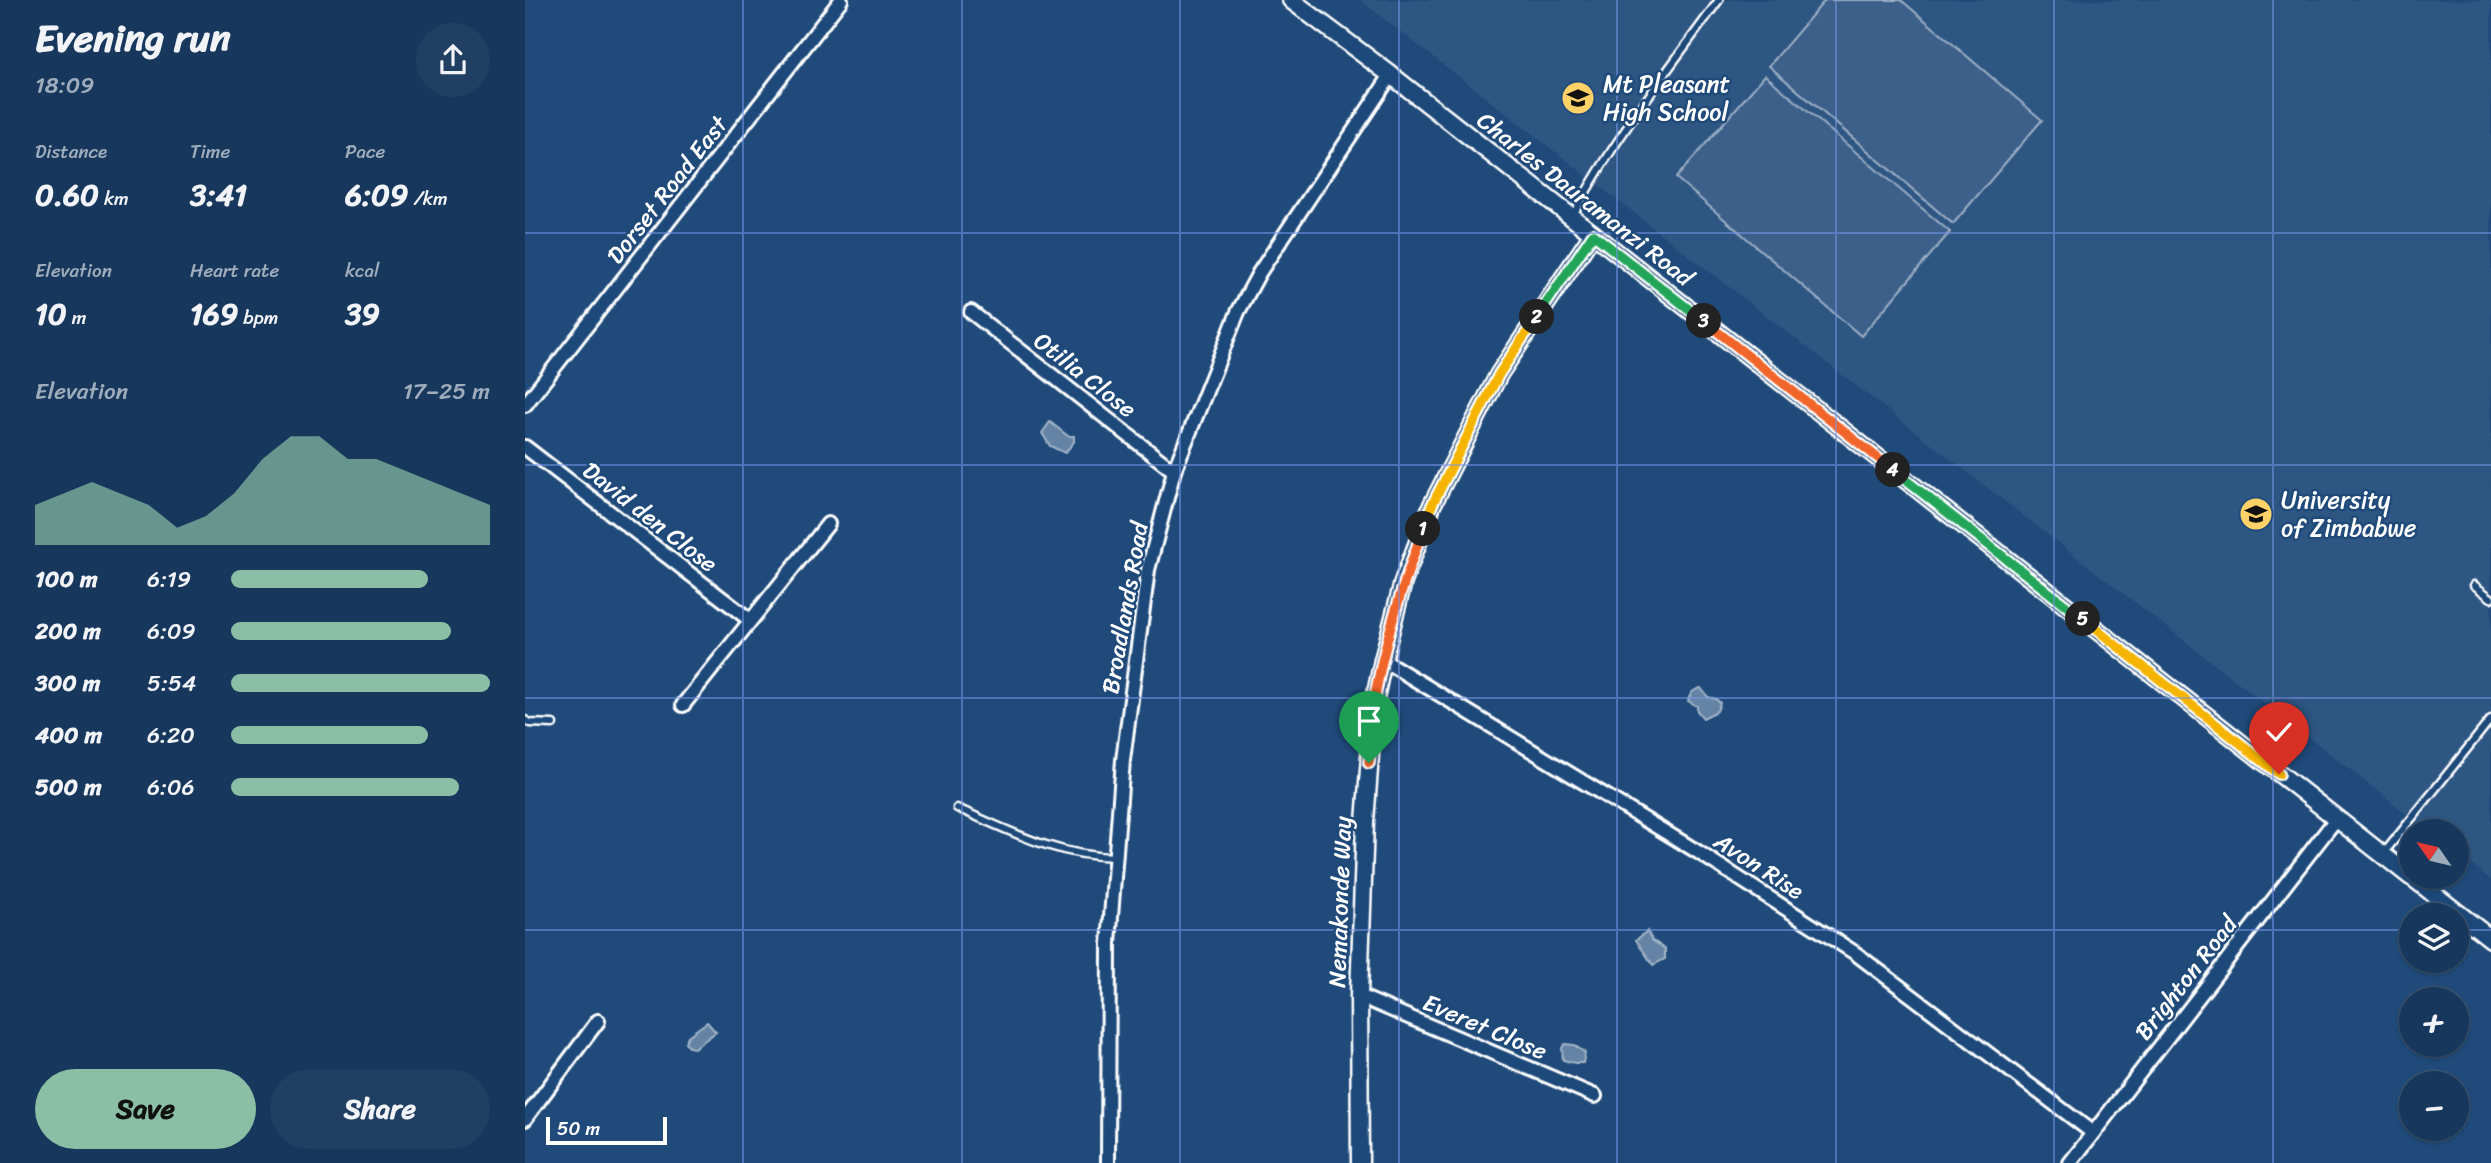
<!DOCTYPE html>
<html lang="en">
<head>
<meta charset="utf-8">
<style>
	body { margin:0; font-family:Sriracha,sans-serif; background:#203f62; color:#f1f3f6; height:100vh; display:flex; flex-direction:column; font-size:26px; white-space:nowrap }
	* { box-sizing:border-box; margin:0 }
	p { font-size:23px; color:#9eacbb }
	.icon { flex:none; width:38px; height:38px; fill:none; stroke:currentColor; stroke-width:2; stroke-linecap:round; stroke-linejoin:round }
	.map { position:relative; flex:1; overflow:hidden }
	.drawer { display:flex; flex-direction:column; background:#17385c; width:525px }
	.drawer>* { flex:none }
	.needle { width:46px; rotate:304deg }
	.controls { position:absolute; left:1874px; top:819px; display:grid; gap:14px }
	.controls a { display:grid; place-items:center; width:70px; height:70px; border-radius:50%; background:#17385c; box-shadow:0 2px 5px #0004,0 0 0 2px #365272; font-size:35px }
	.scale { position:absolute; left:21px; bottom:18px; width:121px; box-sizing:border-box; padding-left:7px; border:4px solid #fff; border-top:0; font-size:19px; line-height:24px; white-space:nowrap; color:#fff; -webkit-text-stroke:5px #1f4a7a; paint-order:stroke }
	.pin { position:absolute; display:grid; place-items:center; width:60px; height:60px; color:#fff; margin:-72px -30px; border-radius:50% 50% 50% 0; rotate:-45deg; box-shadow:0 0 7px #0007 }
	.pin .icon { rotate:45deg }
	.km { position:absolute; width:35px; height:35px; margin:-18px; border-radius:50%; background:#222; color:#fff; font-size:19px; line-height:35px; text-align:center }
	.round { display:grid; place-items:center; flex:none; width:74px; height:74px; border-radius:37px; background:#203f62 }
	.overview { display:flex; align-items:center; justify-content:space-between; height:119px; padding:0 35px }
	h1 { font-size:38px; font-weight:700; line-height:52px }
	.figures { display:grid; grid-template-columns:repeat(3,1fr); gap:10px; height:119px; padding:7px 35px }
	.figures div { display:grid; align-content:center }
	.figures b { font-size:30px; font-weight:700 }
	.figures small { font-size:19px; font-weight:400 }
	.figures p { font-size:19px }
	.chart { height:196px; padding:14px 35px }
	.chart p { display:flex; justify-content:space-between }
	.chart svg { width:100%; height:126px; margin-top:7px; fill:#8abfa5; opacity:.7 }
	.action { display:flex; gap:14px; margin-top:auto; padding:14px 35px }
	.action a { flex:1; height:80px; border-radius:42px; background:#8abfa5; color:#111; font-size:28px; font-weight:700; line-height:80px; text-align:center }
	.action a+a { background:#203f62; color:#f1f3f6 }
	ul { padding:0 35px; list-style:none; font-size:23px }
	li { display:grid; grid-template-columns:112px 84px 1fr; align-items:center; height:52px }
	li i { height:18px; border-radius:9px; background:#8abfa5 }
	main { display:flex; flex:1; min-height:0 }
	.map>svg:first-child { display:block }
</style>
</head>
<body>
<main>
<section class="drawer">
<div class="overview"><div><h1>Evening run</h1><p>18:09</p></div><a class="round"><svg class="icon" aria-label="share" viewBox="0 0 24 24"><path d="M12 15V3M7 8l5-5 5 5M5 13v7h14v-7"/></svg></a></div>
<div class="figures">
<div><p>Distance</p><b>0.60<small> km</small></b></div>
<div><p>Time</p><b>3:41</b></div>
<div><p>Pace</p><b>6:09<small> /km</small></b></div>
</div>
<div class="figures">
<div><p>Elevation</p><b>10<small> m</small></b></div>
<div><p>Heart rate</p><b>169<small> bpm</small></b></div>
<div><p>kcal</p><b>39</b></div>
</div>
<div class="chart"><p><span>Elevation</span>17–25 m</p>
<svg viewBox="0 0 160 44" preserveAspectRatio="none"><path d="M0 44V30L10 26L20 22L30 26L40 30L50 38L60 34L70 26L80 14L90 6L100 6L110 14L120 14L130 18L140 22L150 26L160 30V44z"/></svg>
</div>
<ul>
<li><b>100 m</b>6:19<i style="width:76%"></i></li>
<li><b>200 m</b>6:09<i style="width:85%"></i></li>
<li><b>300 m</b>5:54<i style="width:100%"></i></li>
<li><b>400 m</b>6:20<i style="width:76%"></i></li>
<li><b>500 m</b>6:06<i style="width:88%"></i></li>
</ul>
<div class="action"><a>Save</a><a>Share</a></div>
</section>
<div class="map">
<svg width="1966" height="1163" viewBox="0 0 1966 1163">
	<rect width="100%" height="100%" fill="#1f4a7a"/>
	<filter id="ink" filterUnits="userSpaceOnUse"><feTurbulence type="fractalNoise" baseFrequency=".0143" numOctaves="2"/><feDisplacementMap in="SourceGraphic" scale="14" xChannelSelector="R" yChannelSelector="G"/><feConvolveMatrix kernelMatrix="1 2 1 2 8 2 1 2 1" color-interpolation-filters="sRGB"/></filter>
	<g filter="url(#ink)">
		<path fill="#2e5683" d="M 835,0 L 1966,0 L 1966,880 L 1932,853 L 1932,831 L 1904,831 Z"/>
		<g fill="#3c618b" stroke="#9eb0c5" stroke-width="2">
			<path d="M 1300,0 L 1376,0 L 1517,120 L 1428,224 L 1244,66 Z"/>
			<path d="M 1240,75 L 1425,232 L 1336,336 L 1151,178 Z"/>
		</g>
		<g fill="#6583a4" stroke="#a3b5c8" stroke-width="2">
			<path d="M 525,422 L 543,436 L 549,436 L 549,442 L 540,453 L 525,446 L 517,433 Z"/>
			<path d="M 1176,688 L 1183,697 L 1191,699 L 1195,703 L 1192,711 L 1178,718 L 1172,711 L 1172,706 L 1163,701 C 1165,693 1168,690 1176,688 Z"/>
			<path d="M 1122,931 L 1127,940 L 1140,949 L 1140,959 L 1128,965 L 1111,940 Z"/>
			<path d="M 182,1022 L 191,1032 L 169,1048 L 164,1047 L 160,1042 L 163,1036 Z"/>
			<path d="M 1040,1044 L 1049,1045 L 1060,1053 L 1058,1063 L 1050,1063 L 1038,1060 L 1037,1048 Z"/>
		</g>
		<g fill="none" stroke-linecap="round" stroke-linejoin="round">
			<defs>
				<g id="service">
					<path d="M 1048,215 C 1089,139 1143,70 1194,0"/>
					<path d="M 1949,585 L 1966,598"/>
					<path d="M 0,720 L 5,723 L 28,724"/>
					<path d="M 432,808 C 485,831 531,856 590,857"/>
					<path d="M 1859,853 L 1966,719"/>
				</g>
				<g id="minor">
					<path d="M 446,312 L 649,471"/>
					<path d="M 0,405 L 316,0"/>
					<path d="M 0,447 L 225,620"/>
					<path d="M 858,660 L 1173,852 L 1330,953 L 1568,1133"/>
					<path d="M 158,705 L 303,524"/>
					<path d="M 834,996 L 1070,1096"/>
					<path d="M 0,1119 L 73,1021"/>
					<path d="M 583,1163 L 584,943 L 598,760 L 623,570 L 649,471 L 713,312 L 734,273 L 866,75"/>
					<path d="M 1545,1163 L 1811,819"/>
				</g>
				<g id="tertiary">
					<path d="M 766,0 L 866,75 L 1886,877"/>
					<path d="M 1887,877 L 1966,939"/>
					<path d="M 835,1163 L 834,996 L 840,822 L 849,703 L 858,660 L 878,582 L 907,505 L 974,374 L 1068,234"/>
				</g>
			</defs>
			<use href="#service" stroke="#fff" stroke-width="11"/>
			<use href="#minor" stroke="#fff" stroke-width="18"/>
			<use href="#tertiary" stroke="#fff" stroke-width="21"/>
			<use href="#service" stroke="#1f4a7a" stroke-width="6"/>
			<use href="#minor" stroke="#1f4a7a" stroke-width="12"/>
			<use href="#tertiary" stroke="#1f4a7a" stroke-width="16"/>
		</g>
	</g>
	<g fill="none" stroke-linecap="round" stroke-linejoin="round" filter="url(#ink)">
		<defs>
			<path id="split-1" d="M 844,763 C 846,743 846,722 849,703 C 858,644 878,585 898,529"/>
			<path id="split-2" d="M 898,529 L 907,505 L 974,374 L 1012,317"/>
			<path id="split-3" d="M 1012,317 L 1068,234 L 1179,321"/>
			<path id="split-4" d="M 1179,321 L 1368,470"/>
			<path id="split-5" d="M 1368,470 L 1558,619"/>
			<path id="split-6" d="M 1558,619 L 1754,774"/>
		</defs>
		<use href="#split-1" stroke="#fff" stroke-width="14"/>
		<use href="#split-2" stroke="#fff" stroke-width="14"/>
		<use href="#split-3" stroke="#fff" stroke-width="14"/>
		<use href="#split-4" stroke="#fff" stroke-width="14"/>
		<use href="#split-5" stroke="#fff" stroke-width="14"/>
		<use href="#split-6" stroke="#fff" stroke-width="14"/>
		<use href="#split-1" stroke="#f0652b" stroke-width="9"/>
		<use href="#split-2" stroke="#f5b400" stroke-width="9"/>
		<use href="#split-3" stroke="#22a559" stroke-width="9"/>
		<use href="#split-4" stroke="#f0652b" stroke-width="9"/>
		<use href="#split-5" stroke="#22a559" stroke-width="9"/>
		<use href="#split-6" stroke="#f5b400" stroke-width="9"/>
	</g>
	<path fill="none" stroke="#7795e8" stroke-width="2" stroke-opacity="0.55" d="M 218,0 L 218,1163M 437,0 L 437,1163M 655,0 L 655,1163M 874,0 L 874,1163M 1092,0 L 1092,1163M 1311,0 L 1311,1163M 1529,0 L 1529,1163M 1748,0 L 1748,1163M 0,233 L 1966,233M 0,465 L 1966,465M 0,698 L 1966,698M 0,930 L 1886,930M 1932,930 L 1966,930"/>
	<defs>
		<symbol id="school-disc" viewBox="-11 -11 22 22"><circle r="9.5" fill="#ffd166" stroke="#1f4a7a"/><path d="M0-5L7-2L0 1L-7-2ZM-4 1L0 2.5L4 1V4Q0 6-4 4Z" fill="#111"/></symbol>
		<symbol id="university-disc" viewBox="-11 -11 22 22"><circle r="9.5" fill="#ffd166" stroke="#1f4a7a"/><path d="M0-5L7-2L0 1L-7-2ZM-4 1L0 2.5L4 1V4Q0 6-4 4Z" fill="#111"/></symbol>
	</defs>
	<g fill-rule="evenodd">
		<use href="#school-disc" x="1034" y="79" width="38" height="38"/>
		<use href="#university-disc" x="1712" y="495" width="38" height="38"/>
	</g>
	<g text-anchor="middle" stroke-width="5" stroke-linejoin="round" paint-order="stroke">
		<g font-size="24" fill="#fff" stroke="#1f4a7a" text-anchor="start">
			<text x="1078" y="92">Mt Pleasant<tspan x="1078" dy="28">High School</tspan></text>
			<text x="1756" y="508">University<tspan x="1756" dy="28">of Zimbabwe</tspan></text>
		</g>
		<g font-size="24" fill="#fff" stroke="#1f4a7a">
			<text transform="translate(142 190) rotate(-52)" y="8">Dorset Road East</text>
			<text transform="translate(1060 199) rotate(38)" y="8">Charles Dauramanzi Road</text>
			<text transform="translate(560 375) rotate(38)" y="8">Otilia Close</text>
			<text transform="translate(125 517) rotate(38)" y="8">David den Close</text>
			<text transform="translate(600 608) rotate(-80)" y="8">Broadlands Road</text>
			<text transform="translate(1234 866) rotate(33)" y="8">Avon Rise</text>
			<text transform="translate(815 902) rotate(-88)" y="8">Nemakonde Way</text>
			<text transform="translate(1661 978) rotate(-52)" y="8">Brighton Road</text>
			<text transform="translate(960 1027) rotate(23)" y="8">Everet Close</text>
		</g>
	</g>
</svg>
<div class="controls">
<a><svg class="needle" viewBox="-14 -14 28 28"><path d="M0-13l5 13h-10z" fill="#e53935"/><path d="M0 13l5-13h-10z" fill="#9eacbb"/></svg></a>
<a><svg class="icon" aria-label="layers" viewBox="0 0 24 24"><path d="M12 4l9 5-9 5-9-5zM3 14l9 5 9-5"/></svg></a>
<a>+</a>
<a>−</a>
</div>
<div class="scale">50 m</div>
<div class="pin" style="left:844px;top:763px;background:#1e9e55"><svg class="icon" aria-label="arrive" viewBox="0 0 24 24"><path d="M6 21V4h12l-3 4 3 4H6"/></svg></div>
<div class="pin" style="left:1754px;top:774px;background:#d93025"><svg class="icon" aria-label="check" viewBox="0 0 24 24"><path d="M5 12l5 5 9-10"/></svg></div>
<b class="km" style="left:898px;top:529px">1</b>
<b class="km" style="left:1012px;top:317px">2</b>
<b class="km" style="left:1179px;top:321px">3</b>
<b class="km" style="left:1368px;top:470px">4</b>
<b class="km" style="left:1558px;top:619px">5</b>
</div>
</main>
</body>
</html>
